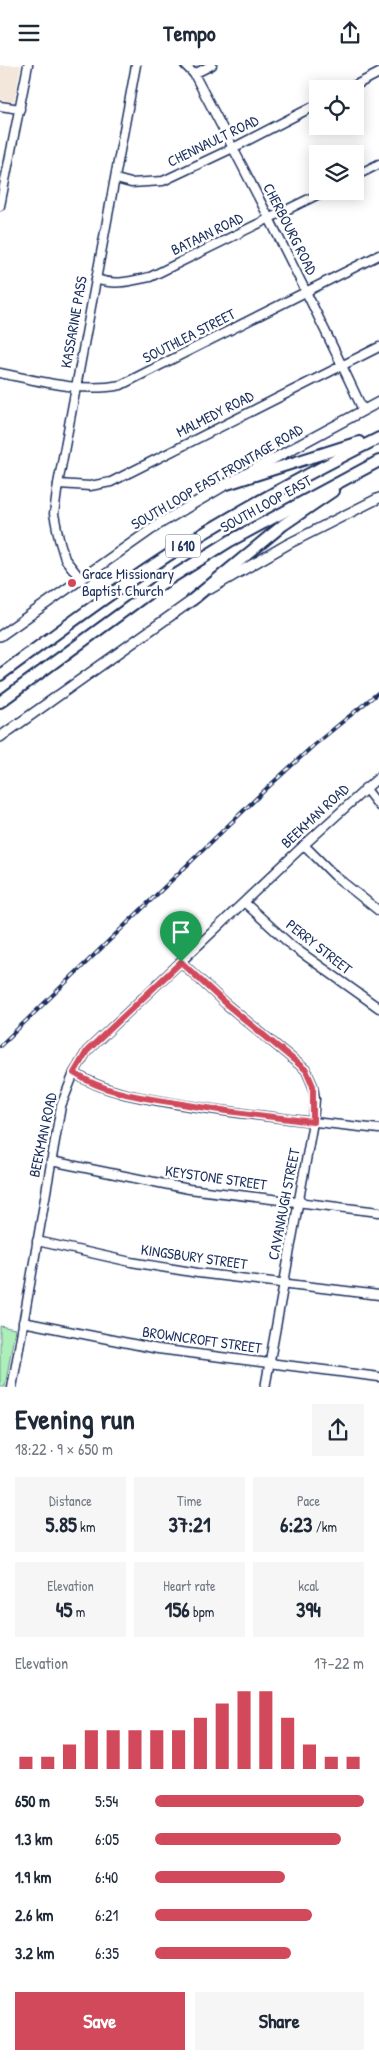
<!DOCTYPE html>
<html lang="en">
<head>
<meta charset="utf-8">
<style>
	body { margin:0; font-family:"Patrick Hand",sans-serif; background:#f6f6f7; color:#1f2937; height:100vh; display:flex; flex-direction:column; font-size:19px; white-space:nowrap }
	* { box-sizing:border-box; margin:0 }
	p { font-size:16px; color:#747a83 }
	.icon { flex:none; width:28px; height:28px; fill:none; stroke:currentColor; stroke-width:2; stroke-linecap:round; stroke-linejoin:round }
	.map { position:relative; height:1322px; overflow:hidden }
	.side { display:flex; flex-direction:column; background:#fff; flex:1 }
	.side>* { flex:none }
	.tools { position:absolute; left:309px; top:15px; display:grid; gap:10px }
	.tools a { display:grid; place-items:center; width:55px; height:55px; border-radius:0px; background:#fff; box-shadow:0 2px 12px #0003; font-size:25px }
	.pin { position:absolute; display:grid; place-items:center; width:42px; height:42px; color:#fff; margin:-51px -21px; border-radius:50% 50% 50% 0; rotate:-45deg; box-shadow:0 0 5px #0007 }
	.pin .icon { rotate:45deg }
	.round { display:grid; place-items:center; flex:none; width:52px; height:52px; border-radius:0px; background:#f6f6f7 }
	.headline { display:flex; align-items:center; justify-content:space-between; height:85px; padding:0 15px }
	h1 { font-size:28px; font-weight:700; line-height:38px }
	.metrics { display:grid; grid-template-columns:repeat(3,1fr); gap:8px; height:85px; padding:5px 15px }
	.metrics div { display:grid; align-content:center; border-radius:0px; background:#f6f6f7; text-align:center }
	.metrics b { font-size:21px; font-weight:700 }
	.metrics small { font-size:14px; font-weight:400 }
	.metrics p { font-size:14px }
	.chart { height:140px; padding:10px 15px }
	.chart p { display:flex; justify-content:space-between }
	.chart svg { width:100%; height:90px; margin-top:5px; stroke:#d1495b; stroke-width:6 }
	.cta { display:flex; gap:10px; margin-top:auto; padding:10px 15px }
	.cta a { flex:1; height:58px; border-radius:0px; background:#d1495b; color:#fff; font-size:20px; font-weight:700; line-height:58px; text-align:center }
	.cta a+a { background:#f6f6f7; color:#1f2937 }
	ul { padding:0 15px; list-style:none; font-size:16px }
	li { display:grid; grid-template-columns:80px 60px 1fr; align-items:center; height:38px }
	li i { height:12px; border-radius:6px; background:#d1495b }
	header { display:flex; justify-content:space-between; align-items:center; height:65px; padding:0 15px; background:#fff; font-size:22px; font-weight:700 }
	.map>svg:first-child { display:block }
</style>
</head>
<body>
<header><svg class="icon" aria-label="menu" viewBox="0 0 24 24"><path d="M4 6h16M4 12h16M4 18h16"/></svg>Tempo<svg class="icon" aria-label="share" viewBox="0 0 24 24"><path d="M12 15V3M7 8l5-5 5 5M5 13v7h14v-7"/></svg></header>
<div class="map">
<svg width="379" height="1323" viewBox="0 0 379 1323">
	<rect width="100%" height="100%" fill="#fff"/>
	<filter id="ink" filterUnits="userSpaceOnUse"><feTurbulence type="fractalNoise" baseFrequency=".02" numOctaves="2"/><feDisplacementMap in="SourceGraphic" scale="10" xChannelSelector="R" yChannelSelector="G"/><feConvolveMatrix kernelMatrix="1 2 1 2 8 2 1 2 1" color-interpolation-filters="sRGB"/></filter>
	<g filter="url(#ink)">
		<path fill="#f2e7da" d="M 0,0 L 21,0 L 14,37 L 0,34 Z"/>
		<path fill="#acefb9" stroke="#648f8c" d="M 0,1261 L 15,1264 L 5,1322 L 0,1322 Z"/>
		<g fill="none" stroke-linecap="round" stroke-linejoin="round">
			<defs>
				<g id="minor">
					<path d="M 185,0 L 194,9 C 253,120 310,232 363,345"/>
					<path d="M 194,9 L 212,0"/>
					<path d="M 348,24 L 379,8"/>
					<path d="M 0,41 L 20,44"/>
					<path d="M 355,111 L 379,99"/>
					<path d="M 116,114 L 131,118 L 163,116 L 233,83 L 318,39"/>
					<path d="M 0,141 L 28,0"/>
					<path d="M 96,214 C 115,221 131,216 150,212 L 325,126"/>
					<path d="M 0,308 C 39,316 81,328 121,320 L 379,190"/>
					<path d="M 58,419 L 90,421 L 111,417 L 379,282"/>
					<path d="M 80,513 L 65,494 L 59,474 L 54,449 L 58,419 L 136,0"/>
					<path d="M 365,723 L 379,741"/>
					<path d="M 304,780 L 335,811 L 379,846"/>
					<path d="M 245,838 L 292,881 L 379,943"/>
					<path d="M 181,897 L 226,939 L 306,1005 L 313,1021 L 315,1034 L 313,1057 L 265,1323"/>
					<path d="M 74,1008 C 106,1028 141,1033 178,1039 C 245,1050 312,1057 379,1064"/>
					<path d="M 51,1096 L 189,1124 L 379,1147"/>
					<path d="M 37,1176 L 131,1197 L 198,1208 L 379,1230"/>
					<path d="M 23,1257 L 158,1284 L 379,1312"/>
					<path d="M 12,1323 L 61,1041 L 74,1008 L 87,986 L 304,780 L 379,712"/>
				</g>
				<g id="major">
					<path d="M 210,524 L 288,479 L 379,433"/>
					<path d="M 0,571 L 159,459 L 227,419 L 379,337"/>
					<path d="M 0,672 L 197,532"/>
				</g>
				<g id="highway">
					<path d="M 227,419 L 359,377"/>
					<path d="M 192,535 L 283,460 L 333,426"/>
					<path d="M 0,610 C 61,565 122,519 186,479 C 249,440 313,406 379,373"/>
					<path d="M 0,637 L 161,519 L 230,476 L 379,396"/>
				</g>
			</defs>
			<use href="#minor" stroke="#1b2f5e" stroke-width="11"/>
			<use href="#major" stroke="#1b2f5e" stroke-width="12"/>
			<use href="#highway" stroke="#1b2f5e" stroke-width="14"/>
			<use href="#minor" stroke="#fff" stroke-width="8"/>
			<use href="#major" stroke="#fff" stroke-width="9"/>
			<use href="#highway" stroke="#fff" stroke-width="10"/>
			<defs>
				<path id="rail" d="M 0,981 L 266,724 L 314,680 L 379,627"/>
			</defs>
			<use href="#rail" stroke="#1b2f5e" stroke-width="4"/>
			<use href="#rail" stroke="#fff" stroke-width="2" stroke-dasharray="5.5" stroke-linecap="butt"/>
		</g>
	</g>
	<g fill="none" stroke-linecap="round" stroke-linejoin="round" filter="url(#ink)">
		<defs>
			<path id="route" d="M 181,897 L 226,939 L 306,1005 L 313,1021 L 313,1057 C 267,1051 221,1046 176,1038 C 139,1032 105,1028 74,1008 L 87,986 Z"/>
		</defs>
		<use href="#route" stroke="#fff" stroke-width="10"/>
		<use href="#route" stroke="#d1495b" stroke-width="6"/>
	</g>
	<circle fill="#d1495b" stroke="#fff" stroke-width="2" cx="72" cy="518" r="5"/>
	<g text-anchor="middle" stroke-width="5" stroke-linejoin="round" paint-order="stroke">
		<rect fill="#fff" stroke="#5f6d8e" stroke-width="1" x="165.5" y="469.5" width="35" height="23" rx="4"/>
		<g font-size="14" font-weight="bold" fill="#1b2f5e">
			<text x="183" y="486">I 610</text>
		</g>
		<g font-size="15" fill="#1b2f5e" stroke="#fff">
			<text transform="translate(213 76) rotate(-26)" y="5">CHENNAULT ROAD</text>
			<text transform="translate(290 164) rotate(63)" y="5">CHERBOURG ROAD</text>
			<text transform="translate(207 169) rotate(-26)" y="5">BATAAN ROAD</text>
			<text transform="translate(74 257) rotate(-80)" y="5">KASSARINE PASS</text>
			<text transform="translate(189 271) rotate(-27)" y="5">SOUTHLEA STREET</text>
			<text transform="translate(215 349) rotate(-27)" y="5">MALMEDY ROAD</text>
			<text transform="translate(217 412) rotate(-30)" y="5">SOUTH LOOP EAST FRONTAGE ROAD</text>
			<text transform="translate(266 439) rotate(-29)" y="5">SOUTH LOOP EAST</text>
			<text transform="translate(315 751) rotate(-43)" y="5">BEEKMAN ROAD</text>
			<text transform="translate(319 882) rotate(38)" y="5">PERRY STREET</text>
			<text transform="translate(43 1070) rotate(-78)" y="5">BEEKMAN ROAD</text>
			<text transform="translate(216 1113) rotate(8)" y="5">KEYSTONE STREET</text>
			<text transform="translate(284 1139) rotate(-79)" y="5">CAVANAUGH STREET</text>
			<text transform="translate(194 1192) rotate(8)" y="5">KINGSBURY STREET</text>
			<text transform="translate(202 1275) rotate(8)" y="5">BROWNCROFT STREET</text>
		</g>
		<g font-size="15" fill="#1b2f5e" stroke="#fff" text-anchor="start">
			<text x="82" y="514">Grace Missionary<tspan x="82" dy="17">Baptist Church</tspan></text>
		</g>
	</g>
</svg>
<div class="tools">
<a><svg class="icon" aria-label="locate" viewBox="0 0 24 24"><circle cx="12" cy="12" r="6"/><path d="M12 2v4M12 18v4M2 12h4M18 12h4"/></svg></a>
<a><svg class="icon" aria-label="layers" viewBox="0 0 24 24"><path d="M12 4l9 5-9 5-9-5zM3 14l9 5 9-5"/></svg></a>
</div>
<div class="pin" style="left:181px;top:897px;background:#1e9e55"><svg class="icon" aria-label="arrive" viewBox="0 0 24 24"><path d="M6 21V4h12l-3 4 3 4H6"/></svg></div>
</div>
<section class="side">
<div class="headline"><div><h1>Evening run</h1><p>18:22 · 9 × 650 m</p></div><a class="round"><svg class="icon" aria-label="share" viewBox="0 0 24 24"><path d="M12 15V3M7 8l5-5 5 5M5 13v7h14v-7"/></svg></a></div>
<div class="metrics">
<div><p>Distance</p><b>5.85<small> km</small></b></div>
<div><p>Time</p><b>37:21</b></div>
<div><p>Pace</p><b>6:23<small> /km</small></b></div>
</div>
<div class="metrics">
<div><p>Elevation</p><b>45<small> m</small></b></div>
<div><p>Heart rate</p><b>156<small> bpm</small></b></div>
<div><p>kcal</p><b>394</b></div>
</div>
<div class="chart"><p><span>Elevation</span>17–22 m</p>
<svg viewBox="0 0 160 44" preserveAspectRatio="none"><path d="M5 44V38M15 44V38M25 44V32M35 44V25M45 44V25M55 44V25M65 44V25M75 44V25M85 44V19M95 44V12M105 44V6M115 44V6M125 44V19M135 44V32M145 44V38M155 44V38"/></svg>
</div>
<ul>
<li><b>650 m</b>5:54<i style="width:100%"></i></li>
<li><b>1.3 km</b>6:05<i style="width:89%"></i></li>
<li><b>1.9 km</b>6:40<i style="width:62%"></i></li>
<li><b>2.6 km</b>6:21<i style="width:75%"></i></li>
<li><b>3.2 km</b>6:35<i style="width:65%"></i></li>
</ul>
<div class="cta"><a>Save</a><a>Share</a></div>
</section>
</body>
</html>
